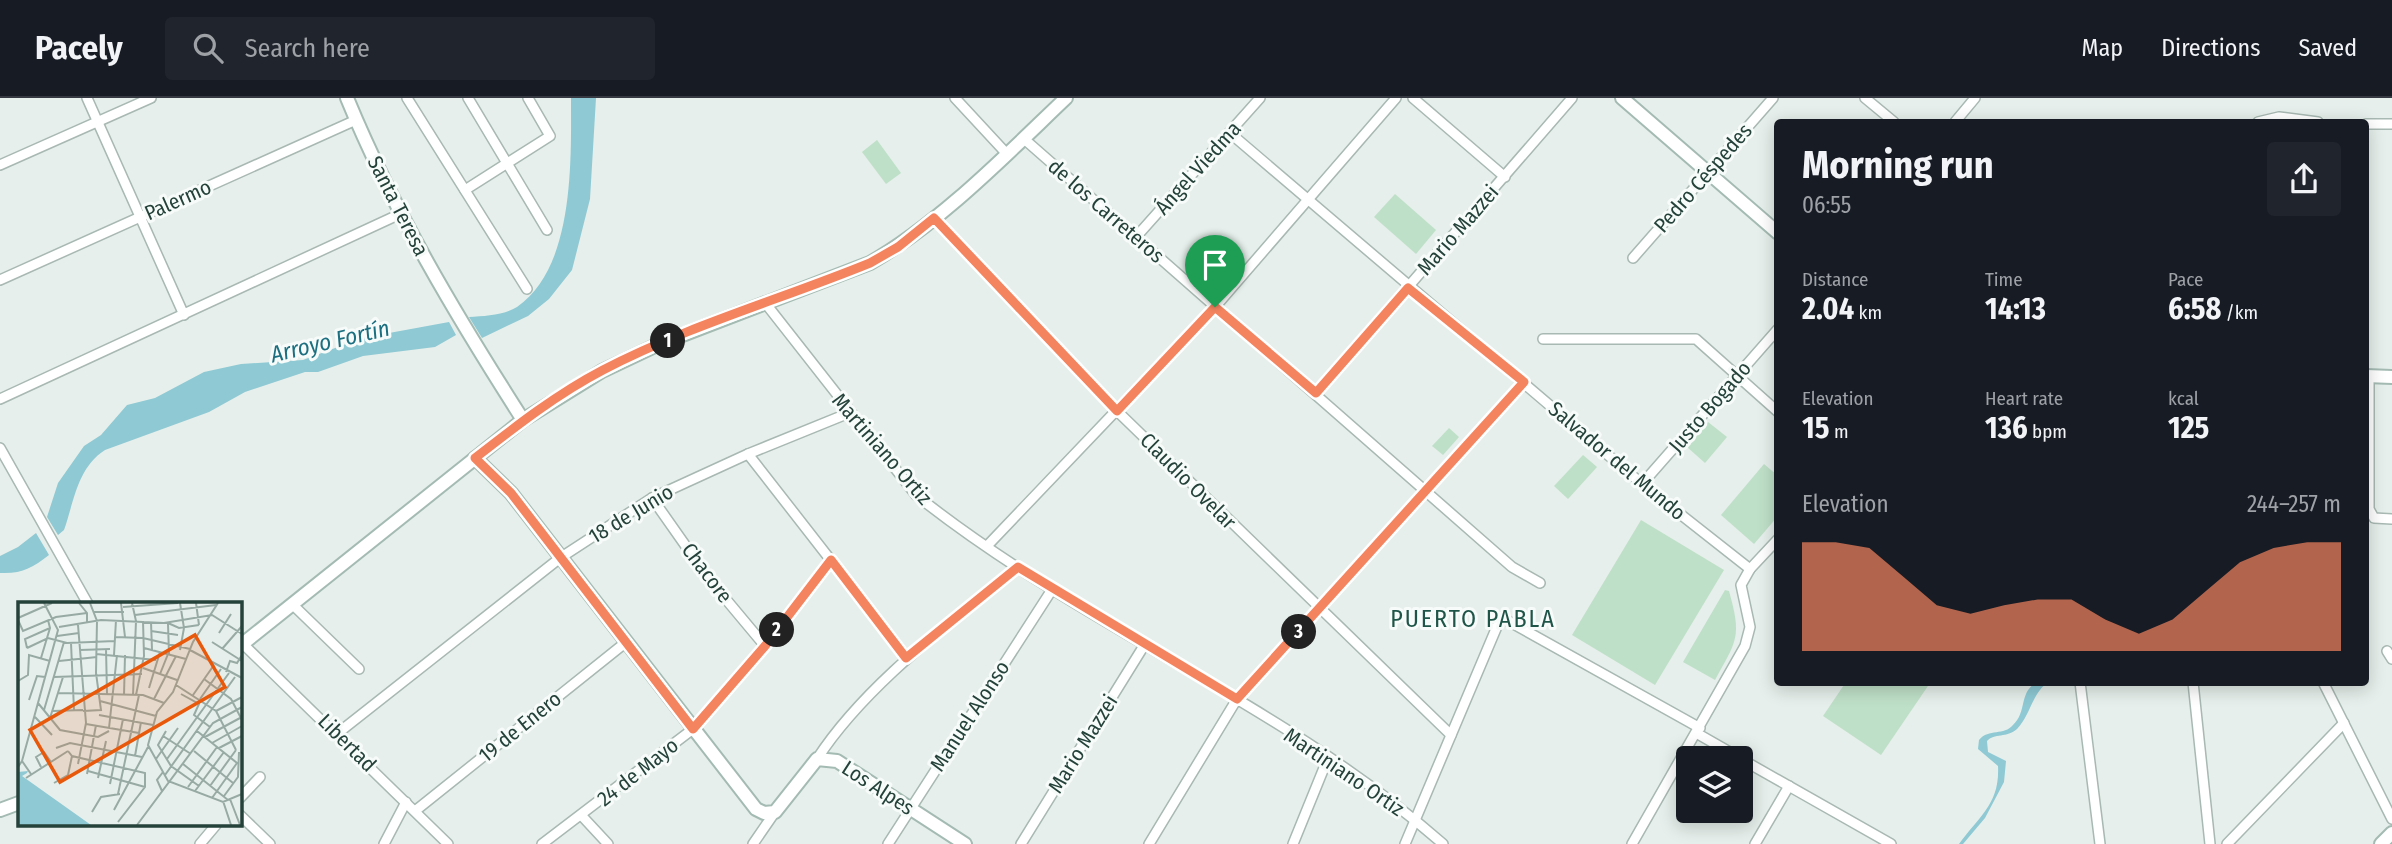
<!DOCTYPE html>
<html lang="en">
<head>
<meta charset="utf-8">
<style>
	body { margin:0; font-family:"Fira Sans Condensed",sans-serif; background:#20242c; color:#f1f3f6; height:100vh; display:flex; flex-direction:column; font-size:26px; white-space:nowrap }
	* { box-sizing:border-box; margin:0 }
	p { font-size:23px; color:#9ea1a6 }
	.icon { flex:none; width:38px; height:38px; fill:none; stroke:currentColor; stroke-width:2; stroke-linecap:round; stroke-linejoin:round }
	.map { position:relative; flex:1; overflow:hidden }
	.details { position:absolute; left:1774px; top:21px; width:595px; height:567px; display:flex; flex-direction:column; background:#171b24; border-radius:7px; box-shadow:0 4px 18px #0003 }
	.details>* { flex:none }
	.buttons { position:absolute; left:1676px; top:648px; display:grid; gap:14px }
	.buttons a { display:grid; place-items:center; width:77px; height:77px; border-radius:7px; background:#171b24; box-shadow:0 4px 18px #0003; font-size:35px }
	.pin { position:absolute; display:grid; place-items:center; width:60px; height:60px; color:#fff; margin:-72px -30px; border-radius:50% 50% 50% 0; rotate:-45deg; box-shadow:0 0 7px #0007 }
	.pin .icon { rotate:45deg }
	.km { position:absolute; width:35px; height:35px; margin:-18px; border-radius:50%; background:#222; color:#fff; font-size:19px; line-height:35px; text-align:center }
	.round { display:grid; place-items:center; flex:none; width:74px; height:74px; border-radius:7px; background:#20242c }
	.overview { display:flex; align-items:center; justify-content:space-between; height:119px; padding:0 28px }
	h1 { font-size:38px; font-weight:700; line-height:52px }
	.metrics { display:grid; grid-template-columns:repeat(3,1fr); gap:10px; height:119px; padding:7px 28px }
	.metrics div { display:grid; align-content:center }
	.metrics b { font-size:30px; font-weight:700 }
	.metrics small { font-size:19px; font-weight:400 }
	.metrics p { font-size:19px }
	.chart { height:196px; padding:14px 28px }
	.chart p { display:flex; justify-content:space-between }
	.chart svg { width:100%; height:126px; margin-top:7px; fill:#f4845f; opacity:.7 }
	header { display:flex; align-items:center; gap:42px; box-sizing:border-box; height:98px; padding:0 35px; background:#171b24; border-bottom:2px solid #363941 }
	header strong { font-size:33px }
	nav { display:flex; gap:38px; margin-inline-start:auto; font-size:24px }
	.search { width:490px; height:63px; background:#20242c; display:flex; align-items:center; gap:18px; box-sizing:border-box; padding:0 24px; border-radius:7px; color:#9ea1a6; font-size:26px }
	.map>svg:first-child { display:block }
</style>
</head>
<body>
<header>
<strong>Pacely</strong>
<div class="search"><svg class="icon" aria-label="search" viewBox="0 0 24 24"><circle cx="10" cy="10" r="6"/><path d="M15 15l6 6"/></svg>Search here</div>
<nav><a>Map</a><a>Directions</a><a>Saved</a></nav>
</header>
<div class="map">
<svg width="2392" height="746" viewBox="0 0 2392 746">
	<rect width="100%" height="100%" fill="#e6efeb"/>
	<g fill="#bfe0c8">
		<path d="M 877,42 L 901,75 L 886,86 L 862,54 Z"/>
		<path d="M 1395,96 L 1436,132 L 1416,156 L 1374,119 Z"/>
		<path d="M 1708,324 L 1727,339 L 1705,365 L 1687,349 Z"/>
		<path d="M 1449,330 L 1459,339 L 1443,357 L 1432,348 Z"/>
		<path d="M 1583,357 L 1597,369 L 1568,401 L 1554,388 Z"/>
		<path d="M 1764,366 L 1778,378 L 1778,418 L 1754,446 L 1721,417 Z"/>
		<path d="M 1641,422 L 1724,472 L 1655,587 L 1572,537 Z"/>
		<path d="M 1725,492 L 1729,493 C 1742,539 1737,542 1715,582 L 1683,564 Z"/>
		<path d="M 1846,584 L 1930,584 L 1930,585 L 1881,657 L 1823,618 Z"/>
	</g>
	<g fill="#8ec9d4">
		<path d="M 571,0 L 596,0 L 590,101 L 572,172 L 549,201 L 528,218 L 482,240 L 469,219 C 485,218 504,217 517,209 C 575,169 571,62 571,0 Z"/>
		<path d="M 449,224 L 456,237 L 435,249 L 363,258 L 318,274 L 305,274 L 245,294 L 209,314 L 105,352 C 77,370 74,404 64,432 L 58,437 L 47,419 L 58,385 L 84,348 L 101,337 L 127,307 L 155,300 L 204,274 L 241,266 L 303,262 L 362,240 Z"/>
		<path d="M 36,435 L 49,457 C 32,470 22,476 0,475 L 0,458 L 18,449 Z"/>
		<path d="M 2035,585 L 2047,585 C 2032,596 2030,618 2017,631 C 2007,640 1994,635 1987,643 L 1988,654 L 2006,663 L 2004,684 L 1985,720 L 1963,746 L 1959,746 C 1979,718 2000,706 1998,668 L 1978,651 L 1979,642 C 1989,630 2004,638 2013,627 C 2027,614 2019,596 2035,585 Z"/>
	</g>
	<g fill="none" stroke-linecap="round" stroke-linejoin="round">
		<defs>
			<g id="street">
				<path d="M 87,0 L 184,217"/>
				<path d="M 407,0 L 527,191"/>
				<path d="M 468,0 L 547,132"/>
				<path d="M 955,0 L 1006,55"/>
				<path d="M 1413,0 L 1505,79"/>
				<path d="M 1865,0 L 1894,24"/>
				<path d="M 1955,24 L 1975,0"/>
				<path d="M 2258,24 L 2279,19 L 2318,24"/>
				<path d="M 2366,26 L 2392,26"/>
				<path d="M 1230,35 L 1642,386 L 1750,471"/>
				<path d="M 1023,40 L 1512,469 L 1540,485"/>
				<path d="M 0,67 L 151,0"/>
				<path d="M 465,92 L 550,38 L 528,0"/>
				<path d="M 934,120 L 1117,313 L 1451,637"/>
				<path d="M 1136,139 L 1260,0"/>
				<path d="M 1633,160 L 1773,0"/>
				<path d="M 0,182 L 356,22"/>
				<path d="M 766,206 L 916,397 C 1080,528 1284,606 1443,746"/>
				<path d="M 1543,241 L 1696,241 L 1778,314"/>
				<path d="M 2369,278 L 2369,411 L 2374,420 L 2392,421"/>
				<path d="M 1316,295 L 1572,0"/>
				<path d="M 0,301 L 400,116"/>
				<path d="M 0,350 L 88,506"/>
				<path d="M 748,356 L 907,560"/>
				<path d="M 1642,386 L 1778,231"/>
				<path d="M 652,400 L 709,481 L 765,548"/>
				<path d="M 987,448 L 1215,209 L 1396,0"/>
				<path d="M 292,506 L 359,571"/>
				<path d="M 243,546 L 448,746"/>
				<path d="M 2387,553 L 2392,561"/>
				<path d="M 2080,584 L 2100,746"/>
				<path d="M 2193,584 L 2210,746"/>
				<path d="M 2323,584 L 2392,721"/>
				<path d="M 338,635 L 560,460 L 652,400 L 748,356 L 849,315"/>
				<path d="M 1698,636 L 1740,660"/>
				<path d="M 817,661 C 865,587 950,525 1018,469"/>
				<path d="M 1741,661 L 1891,746"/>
				<path d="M 240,700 L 260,679"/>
				<path d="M 415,713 L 625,545"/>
				<path d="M 240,717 L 270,746"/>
				<path d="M 581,717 L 608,746"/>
				<path d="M 200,746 L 216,727"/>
				<path d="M 384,746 L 406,704"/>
				<path d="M 542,746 L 693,631 L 765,548 L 831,462"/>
				<path d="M 753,746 L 775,714"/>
				<path d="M 888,746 L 1053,490"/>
				<path d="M 1021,746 L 1145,546"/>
				<path d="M 1149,746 L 1237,601 L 1524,284"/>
				<path d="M 1293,746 L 1328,660"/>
				<path d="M 1405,746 L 1501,519 L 1700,630"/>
				<path d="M 1632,746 L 1745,548 L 1750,529 L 1741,487 L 1750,471 L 1778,441"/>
				<path d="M 1755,746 L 1789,688"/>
				<path d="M 2227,746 L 2344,625"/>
			</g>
			<g id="secondary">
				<path d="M 347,0 C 394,114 457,219 523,322"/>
				<path d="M 1622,0 L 1778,135"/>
				<path d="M 2366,278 L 2392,279"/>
				<path d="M 475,360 L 511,395 L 756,711 L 764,715 L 775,714 L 817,661 L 837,663 L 965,746"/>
				<path d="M 240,548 L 523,322 L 602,273 L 659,246 L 870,165 C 940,125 1007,56 1066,0"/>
				<path d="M 0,712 L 19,705"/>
				<path d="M 2381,746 L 2392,735"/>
			</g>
		</defs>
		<use href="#street" stroke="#a8b8b2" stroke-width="12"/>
		<use href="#secondary" stroke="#a4bbb3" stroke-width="16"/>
		<use href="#street" stroke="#fff" stroke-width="9"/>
		<use href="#secondary" stroke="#fff" stroke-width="12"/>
	</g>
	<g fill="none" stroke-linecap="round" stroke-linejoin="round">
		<defs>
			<path id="route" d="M 934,120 L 1117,313 L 1215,209 L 1316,295 L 1408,190 L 1524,284 L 1237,601 L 1018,469 L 906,560 L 831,462 L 765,548 L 693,631 L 511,395 L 475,360 C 516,328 557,296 603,272 C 687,228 782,201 870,165 L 898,149 Z"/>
		</defs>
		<use href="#route" stroke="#fff" stroke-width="14"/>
		<use href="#route" stroke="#f4845f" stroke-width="9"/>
	</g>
	<g text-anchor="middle" stroke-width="6" stroke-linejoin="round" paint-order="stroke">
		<g font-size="21" fill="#24423a" stroke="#f7fbf9">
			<text transform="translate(1198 70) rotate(-48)" y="7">Ángel Viedma</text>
			<text transform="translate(1703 80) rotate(-49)" y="7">Pedro Céspedes</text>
			<text transform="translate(178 102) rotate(-24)" y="7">Palermo</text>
			<text transform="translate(398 108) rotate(63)" y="7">Santa Teresa</text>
			<text transform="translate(1106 113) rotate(41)" y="7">de los Carreteros</text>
			<text transform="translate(1458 132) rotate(-49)" y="7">Mario Mazzei</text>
			<text transform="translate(1710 309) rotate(-49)" y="7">Justo Bogado</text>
			<text transform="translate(882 351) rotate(49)" y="7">Martiniano Ortiz</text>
			<text transform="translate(1617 363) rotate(40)" y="7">Salvador del Mundo</text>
			<text transform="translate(1188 383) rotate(45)" y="7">Claudio Ovelar</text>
			<text transform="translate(631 416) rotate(-31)" y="7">18 de Junio</text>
			<text transform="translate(707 475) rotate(53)" y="7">Chacore</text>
			<text transform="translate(970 618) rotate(-57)" y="7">Manuel Alonso</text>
			<text transform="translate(520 629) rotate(-39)" y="7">19 de Enero</text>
			<text transform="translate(347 645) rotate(45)" y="7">Libertad</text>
			<text transform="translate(1083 646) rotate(-58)" y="7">Mario Mazzei</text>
			<text transform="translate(638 674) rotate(-38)" y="7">24 de Mayo</text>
			<text transform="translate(1344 674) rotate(34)" y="7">Martiniano Ortiz</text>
			<text transform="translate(878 690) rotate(33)" y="7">Los Alpes</text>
		</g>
		<g font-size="23" font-style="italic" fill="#1c6f80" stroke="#f7fbf9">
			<text transform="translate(330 243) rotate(-13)" y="8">Arroyo Fortín</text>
		</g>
		<g font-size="24" letter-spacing="2" fill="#1f5548" stroke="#f7fbf9">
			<text x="1473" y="529">PUERTO PABLA</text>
		</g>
	</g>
	<g transform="translate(18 504)">
		<rect width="224" height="224" fill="#e6efeb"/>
		<path d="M 10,169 L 9,171 L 4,174 L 73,223 L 0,223 L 0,170 Z" fill="#8ec9d4"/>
		<path fill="none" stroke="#98aaa4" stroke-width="2" d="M 61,1 L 69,11 L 69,22M 103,1 L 107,35M 114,1 L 118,19 L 115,93M 178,1 L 181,23M 200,1 L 175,40 L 155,90 L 139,110 L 130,143 L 150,179 L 205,200 L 224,192M 105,5 L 160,1M 76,10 L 106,10M 117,13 L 198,3M 0,16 L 34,1M 0,18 L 5,29 L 38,15 L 69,11M 133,20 L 134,48M 150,21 L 161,26 L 181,23M 150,22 L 151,52M 41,25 L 83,18 L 146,21 L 194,13 L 224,32M 133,29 L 160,33M 201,31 L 213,12M 39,34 L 61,31M 97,35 L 125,36 L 172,47M 194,40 L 224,59M 53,41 L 56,108M 9,46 L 30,36 L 49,41 L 97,39M 9,46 L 7,37 L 32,26M 126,46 L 168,57M 88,47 L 89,92M 204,47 L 224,24M 62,48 L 92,47M 162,48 L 166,26 L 162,1M 172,48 L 224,76M 78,52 L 138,58M 96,53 L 98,18M 23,56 L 32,26 L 30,18M 41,59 L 79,55M 125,66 L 159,78M 208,70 L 212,59 L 219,61 L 224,53M 142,72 L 150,52M 36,75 L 124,72M 186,77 L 213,97 L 224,118M 0,79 L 10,73 L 11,53 L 32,59M 158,83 L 198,109 L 218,148M 131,86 L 142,50M 40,91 L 125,93 L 146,101M 163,92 L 181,102 L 176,113 L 192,125M 106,93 L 107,53M 118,93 L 126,54 L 125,19M 175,93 L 196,63M 136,97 L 158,54M 182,97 L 203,67M 11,98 L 19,74 L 27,75M 82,99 L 138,114M 20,101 L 42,128 L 80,135 L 91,129M 26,108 L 46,40M 35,109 L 65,108M 65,109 L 83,108 L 78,71 L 79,19 L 72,1M 198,109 L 224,95M 81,113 L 135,123M 17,115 L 34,133M 32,116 L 45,75M 68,122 L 121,131M 91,126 L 99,53M 148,129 L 140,143 L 153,164 L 181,184M 179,129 L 219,161 L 194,196M 145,134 L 173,152M 187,135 L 222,116M 194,141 L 224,124M 38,146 L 52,141 L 124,155M 201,146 L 224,134M 50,149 L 54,154 L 127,171 L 127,185 L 100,220M 176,149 L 215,181M 117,154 L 123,120M 138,157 L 160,126M 149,157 L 211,71M 4,159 L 40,28 L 26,1M 60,162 L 68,121 L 60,23M 165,162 L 210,198M 0,165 L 4,159 L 13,172M 23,165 L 18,155 L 26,150 L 33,160M 70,169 L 127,185M 69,172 L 78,123M 147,173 L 217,75M 8,176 L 50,149M 80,176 L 88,139M 36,181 L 50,173 L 54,154M 92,182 L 105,117M 192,184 L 218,148M 170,185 L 199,145M 144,189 L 139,178 L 145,170M 177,189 L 206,150M 100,192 L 121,93M 206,194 L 220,175 L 221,150M 212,197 L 222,223M 205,199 L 213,223M 96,208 L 130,145M 74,210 L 83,195 L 102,192M 119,223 L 195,121 L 224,105"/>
		<path fill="#e8590c" fill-opacity="0.15" stroke="#e8590c" stroke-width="3.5" d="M 177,33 L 207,85 L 42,180 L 12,128 Z"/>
		<rect width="224" height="224" fill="none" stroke="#24423a" stroke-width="3.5"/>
	</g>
</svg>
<div class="buttons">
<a><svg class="icon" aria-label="layers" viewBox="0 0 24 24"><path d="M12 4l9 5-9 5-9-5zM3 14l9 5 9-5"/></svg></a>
</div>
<div class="pin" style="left:1215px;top:209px;background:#1e9e55"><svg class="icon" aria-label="arrive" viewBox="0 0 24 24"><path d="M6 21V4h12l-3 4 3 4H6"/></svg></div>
<b class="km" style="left:668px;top:243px">1</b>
<b class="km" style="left:777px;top:532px">2</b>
<b class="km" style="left:1299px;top:534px">3</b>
<section class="details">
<div class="overview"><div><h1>Morning run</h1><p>06:55</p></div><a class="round"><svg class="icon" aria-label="share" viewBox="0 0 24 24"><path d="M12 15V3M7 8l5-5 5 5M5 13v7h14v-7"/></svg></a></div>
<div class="metrics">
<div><p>Distance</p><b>2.04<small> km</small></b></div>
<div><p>Time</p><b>14:13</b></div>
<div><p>Pace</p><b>6:58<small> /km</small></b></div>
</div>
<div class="metrics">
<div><p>Elevation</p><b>15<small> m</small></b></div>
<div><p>Heart rate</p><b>136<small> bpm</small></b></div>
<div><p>kcal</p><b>125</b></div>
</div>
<div class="chart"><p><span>Elevation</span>244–257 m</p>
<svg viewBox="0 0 160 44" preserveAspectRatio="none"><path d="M0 44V6L10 6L20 8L30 18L40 28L50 31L60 28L70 26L80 26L90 33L100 38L110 33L120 23L130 13L140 8L150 6L160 6V44z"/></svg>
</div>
</section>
</div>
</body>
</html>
